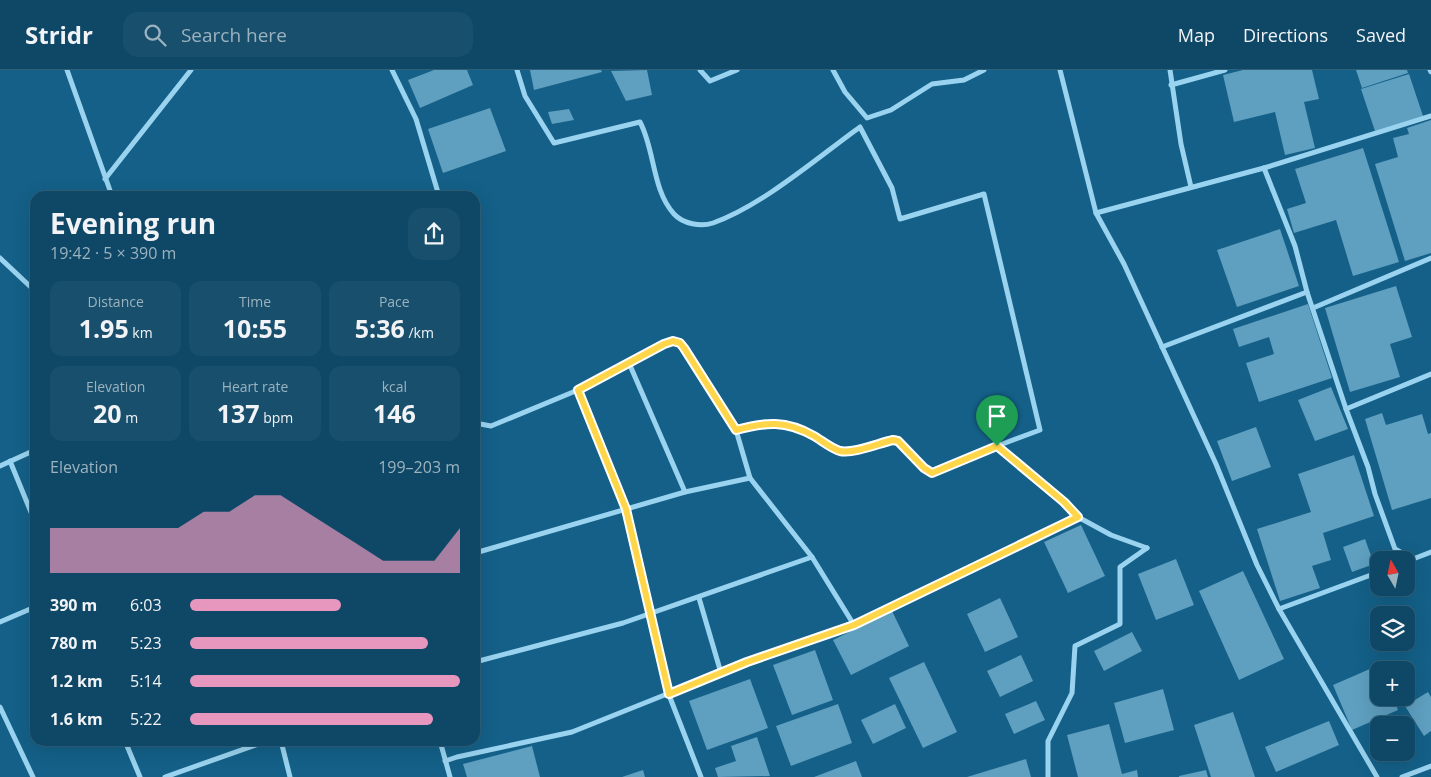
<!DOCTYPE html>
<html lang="en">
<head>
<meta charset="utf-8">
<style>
	body { margin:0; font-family:"Open Sans",sans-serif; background:#184f6c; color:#f1f3f6; height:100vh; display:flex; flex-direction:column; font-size:19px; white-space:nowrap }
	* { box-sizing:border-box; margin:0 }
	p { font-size:16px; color:#9bb2bf }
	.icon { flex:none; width:28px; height:28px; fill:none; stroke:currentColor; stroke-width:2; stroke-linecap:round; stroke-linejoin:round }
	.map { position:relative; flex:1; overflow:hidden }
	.side { position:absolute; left:30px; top:121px; width:450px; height:555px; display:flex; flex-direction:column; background:#0f4866; border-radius:15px; box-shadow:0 5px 20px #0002,0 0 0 1px #2f607a }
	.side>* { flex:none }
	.needle { width:32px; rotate:351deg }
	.tools { position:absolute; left:1370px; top:481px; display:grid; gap:10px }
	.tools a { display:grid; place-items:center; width:45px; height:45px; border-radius:10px; background:#0f4866; box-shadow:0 5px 20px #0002,0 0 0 1px #2f607a; font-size:25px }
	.pin { position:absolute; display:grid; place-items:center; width:42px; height:42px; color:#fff; margin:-51px -21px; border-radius:50% 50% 50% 0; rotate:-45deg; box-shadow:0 0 5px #0007 }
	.pin .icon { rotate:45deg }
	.round { display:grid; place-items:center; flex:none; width:52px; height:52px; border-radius:15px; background:#184f6c }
	.overview { display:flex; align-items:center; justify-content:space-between; height:85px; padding:0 20px }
	h1 { font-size:28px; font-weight:700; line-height:38px }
	.figures { display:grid; grid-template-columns:repeat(3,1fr); gap:8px; height:85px; padding:5px 20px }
	.figures div { display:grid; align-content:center; border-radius:12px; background:#184f6c; text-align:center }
	.figures b { font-size:25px; font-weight:700 }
	.figures small { font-size:14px; font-weight:400 }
	.figures p { font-size:14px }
	.chart { height:140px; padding:10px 20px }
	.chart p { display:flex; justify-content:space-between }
	.chart svg { width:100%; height:90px; margin-top:5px; fill:#e797bd; opacity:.7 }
	ul { padding:0 20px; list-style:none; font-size:16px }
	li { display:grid; grid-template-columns:80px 60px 1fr; align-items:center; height:38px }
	li i { height:12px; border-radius:6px; background:#e797bd }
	header { display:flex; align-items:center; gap:30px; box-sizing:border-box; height:70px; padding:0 25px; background:#0f4866; border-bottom:1px solid #2f607a }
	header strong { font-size:24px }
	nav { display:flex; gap:28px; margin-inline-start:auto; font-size:18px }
	.search { width:350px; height:45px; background:#184f6c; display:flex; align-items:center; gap:12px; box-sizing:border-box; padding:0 18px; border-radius:15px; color:#9bb2bf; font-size:19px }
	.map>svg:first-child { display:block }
</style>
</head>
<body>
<header>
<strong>Stridr</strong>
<div class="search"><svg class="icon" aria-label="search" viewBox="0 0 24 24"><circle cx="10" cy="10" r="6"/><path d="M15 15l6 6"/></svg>Search here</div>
<nav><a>Map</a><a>Directions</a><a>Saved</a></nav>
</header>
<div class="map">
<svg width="1431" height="707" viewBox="0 0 1431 707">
	<rect width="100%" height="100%" fill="#146088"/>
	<g fill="#5f9fc0">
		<path d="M 434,0 L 467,0 L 473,15 L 420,38 L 408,10 Z"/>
		<path d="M 530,0 L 601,0 L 602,2 L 534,20 Z"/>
		<path d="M 647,0 L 652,25 L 626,31 L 611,1 Z"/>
		<path d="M 1243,0 L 1312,0 L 1319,29 L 1304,32 L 1315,78 L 1285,85 L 1275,42 L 1234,52 L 1223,5 Z"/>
		<path d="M 1356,0 L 1407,0 L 1408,3 L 1362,18 Z"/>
		<path d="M 1409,4 L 1423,46 L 1375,61 L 1361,19 Z"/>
		<path d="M 490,38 L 506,81 L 443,103 L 428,59 Z"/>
		<path d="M 569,39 L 574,50 L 552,54 L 548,42 Z"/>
		<path d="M 1431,50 L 1431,183 L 1405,191 L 1375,94 L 1398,87 L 1393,68 L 1409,64 L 1407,58 Z"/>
		<path d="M 1363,78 L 1399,192 L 1353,206 L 1336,150 L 1294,163 L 1287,139 L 1306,133 L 1295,99 Z"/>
		<path d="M 1280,159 L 1299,216 L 1237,237 L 1217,180 Z"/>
		<path d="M 1396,216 L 1412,267 L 1390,274 L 1400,307 L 1350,322 L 1325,238 Z"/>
		<path d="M 1308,234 L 1332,308 L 1259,332 L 1246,293 L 1274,284 L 1269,267 L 1239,277 L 1233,259 Z"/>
		<path d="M 1331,317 L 1348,359 L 1315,371 L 1298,330 Z"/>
		<path d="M 1382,343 L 1386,355 L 1422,344 L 1428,364 L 1431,363 L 1431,428 L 1392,440 L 1365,349 Z"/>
		<path d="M 1256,357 L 1271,397 L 1232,411 L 1217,371 Z"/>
		<path d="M 1354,385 L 1374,446 L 1323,463 L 1331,490 L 1312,496 L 1320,518 L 1280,531 L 1257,459 L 1311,442 L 1298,404 Z"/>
		<path d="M 1081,455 L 1105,506 L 1068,523 L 1044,472 Z"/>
		<path d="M 1365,469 L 1374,494 L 1352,502 L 1343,477 Z"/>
		<path d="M 1176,489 L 1194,535 L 1156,550 L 1138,504 Z"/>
		<path d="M 1243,501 L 1284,589 L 1239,610 L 1199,521 Z"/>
		<path d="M 1000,528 L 1018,567 L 985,582 L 967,544 Z"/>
		<path d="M 892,541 L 909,576 L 851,605 L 833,570 Z"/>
		<path d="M 1132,562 L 1142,581 L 1104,601 L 1094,581 Z"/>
		<path d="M 815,580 L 833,630 L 792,645 L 773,595 Z"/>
		<path d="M 1021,585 L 1033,611 L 1000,627 L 987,601 Z"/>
		<path d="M 924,592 L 957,662 L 923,678 L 889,608 Z"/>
		<path d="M 1379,595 L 1381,600 L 1379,600 L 1379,628 L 1393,628 L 1398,640 L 1352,660 L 1333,615 Z"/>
		<path d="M 750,609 L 768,658 L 707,680 L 689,631 Z"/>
		<path d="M 1163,619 L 1174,660 L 1125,673 L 1114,633 Z"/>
		<path d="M 1428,622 L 1431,627 L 1431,661 L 1424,666 L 1405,636 Z"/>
		<path d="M 1036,631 L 1045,650 L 1014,664 L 1005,644 Z"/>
		<path d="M 838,634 L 852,673 L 791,696 L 776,656 Z"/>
		<path d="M 895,634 L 906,658 L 873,674 L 861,650 Z"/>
		<path d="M 1233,642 L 1255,707 L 1211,707 L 1194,655 Z"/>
		<path d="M 1329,651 L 1339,675 L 1276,702 L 1265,677 Z"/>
		<path d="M 1109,654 L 1122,704 L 1137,700 L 1138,707 L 1078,707 L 1067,665 Z"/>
		<path d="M 757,667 L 770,706 L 718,707 L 715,698 L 736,691 L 731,676 Z"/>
		<path d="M 532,676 L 540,707 L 467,707 L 463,694 Z"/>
		<path d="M 1026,689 L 1031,707 L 967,707 Z"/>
		<path d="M 856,691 L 862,707 L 814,707 Z"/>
		<path d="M 643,700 L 645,707 L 622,707 Z"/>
		<path d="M 1206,700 L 1208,707 L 1179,707 L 1179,706 Z"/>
	</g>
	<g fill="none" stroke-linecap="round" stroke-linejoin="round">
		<g stroke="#9ad3ef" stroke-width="5">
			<path d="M 67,0 L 112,126"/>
			<path d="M 392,0 L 416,49 L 439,126"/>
			<path d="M 517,0 L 525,26 L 554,73 L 640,52 C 655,80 652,120 674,144 C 683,154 701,157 713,153 C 763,135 817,88 860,57 L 892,118 L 900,149 L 984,124 L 1040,360 L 997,376 L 1078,447 L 1111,465 L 1147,478"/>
			<path d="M 700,0 L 710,11 L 737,0"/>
			<path d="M 833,0 L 845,22 L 867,48 L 891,40 L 932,14 L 964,10 L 984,0"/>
			<path d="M 1060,0 L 1096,143 L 1124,194 L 1216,394 L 1257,495 L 1279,539 L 1377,707"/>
			<path d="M 1170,0 L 1181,74 L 1191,117"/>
			<path d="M 1430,0 L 1431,2"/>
			<path d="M 1171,15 L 1225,0"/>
			<path d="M 1264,98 L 1431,46"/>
			<path d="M 105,109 L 191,0"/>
			<path d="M 1096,143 L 1264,98 L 1295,176 L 1307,222 L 1162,277"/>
			<path d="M 0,188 L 35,221"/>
			<path d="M 1307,222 L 1346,339"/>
			<path d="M 1313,238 L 1431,188"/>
			<path d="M 629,293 L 685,422"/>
			<path d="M 1431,304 L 1346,339 L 1368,397 L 1375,424 L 1395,479 L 1413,489 L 1431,482"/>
			<path d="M 578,320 L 626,439 L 669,625 L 701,707"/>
			<path d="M 475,353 L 491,356 L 578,320 L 664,274 C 673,271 677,270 684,278 L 736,360 C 765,352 786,350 814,366 C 821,370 832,379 840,381 C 854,384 879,373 893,370 L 898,371 L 924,398 L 932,403 L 997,376"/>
			<path d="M 10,391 L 35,452"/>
			<path d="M 0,396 L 35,380"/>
			<path d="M 750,408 L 812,487 L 854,555"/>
			<path d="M 475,483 L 685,422 L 750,408 L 736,360"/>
			<path d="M 699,528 L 721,603"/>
			<path d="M 1279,539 L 1379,502"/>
			<path d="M 0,552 L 35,537"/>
			<path d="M 475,592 L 623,553 L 812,487"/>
			<path d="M 0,637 L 33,707"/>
			<path d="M 125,671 L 140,707"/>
			<path d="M 281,671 L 290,707"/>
			<path d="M 440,671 L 450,707"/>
			<path d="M 445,691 L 457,687 L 572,662 L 747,592 L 854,555 L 1078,447"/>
			<path d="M 165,707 L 267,671"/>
			<path d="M 1048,707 L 1048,671 L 1072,623 L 1075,576 L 1120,554 L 1120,497 L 1147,478"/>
			<path d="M 1402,707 L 1431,696"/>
		</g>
	</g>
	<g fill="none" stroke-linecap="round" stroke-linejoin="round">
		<defs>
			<path id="route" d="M 673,271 L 680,273 L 684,278 L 736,360 C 765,352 786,350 814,366 C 821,370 832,379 840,381 C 854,384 879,373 893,370 L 898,371 L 924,398 L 932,403 L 997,376 L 1064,432 L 1078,447 L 854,555 L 747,592 L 669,624 L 626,439 L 578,320 L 664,274 Z"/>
		</defs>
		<use href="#route" stroke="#fff" stroke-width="10"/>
		<use href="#route" stroke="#ffd54a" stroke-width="6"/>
	</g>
</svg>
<div class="tools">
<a><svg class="needle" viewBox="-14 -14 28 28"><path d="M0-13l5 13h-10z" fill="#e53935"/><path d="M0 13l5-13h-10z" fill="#9bb2bf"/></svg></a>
<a><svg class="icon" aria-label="layers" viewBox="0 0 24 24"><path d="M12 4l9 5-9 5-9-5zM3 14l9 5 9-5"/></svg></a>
<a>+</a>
<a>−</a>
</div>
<div class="pin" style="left:997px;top:376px;background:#1e9e55"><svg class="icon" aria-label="arrive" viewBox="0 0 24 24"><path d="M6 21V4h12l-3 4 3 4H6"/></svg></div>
<section class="side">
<div class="overview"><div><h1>Evening run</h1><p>19:42 · 5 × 390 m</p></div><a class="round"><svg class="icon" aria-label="share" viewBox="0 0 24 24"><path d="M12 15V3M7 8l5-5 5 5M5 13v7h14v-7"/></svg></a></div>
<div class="figures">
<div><p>Distance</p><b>1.95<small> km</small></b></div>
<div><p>Time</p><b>10:55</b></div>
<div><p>Pace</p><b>5:36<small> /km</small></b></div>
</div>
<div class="figures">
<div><p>Elevation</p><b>20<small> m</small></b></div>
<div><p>Heart rate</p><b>137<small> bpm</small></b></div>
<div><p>kcal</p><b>146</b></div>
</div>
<div class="chart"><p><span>Elevation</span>199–203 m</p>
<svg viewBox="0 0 160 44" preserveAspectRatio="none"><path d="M0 44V22L10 22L20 22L30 22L40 22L50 22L60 14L70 14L80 6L90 6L100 14L110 22L120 30L130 38L140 38L150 38L160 22V44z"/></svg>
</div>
<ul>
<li><b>390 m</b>6:03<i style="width:56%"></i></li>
<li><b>780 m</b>5:23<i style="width:88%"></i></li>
<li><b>1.2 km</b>5:14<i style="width:100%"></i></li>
<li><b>1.6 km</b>5:22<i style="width:90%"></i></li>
</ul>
</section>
</div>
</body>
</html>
